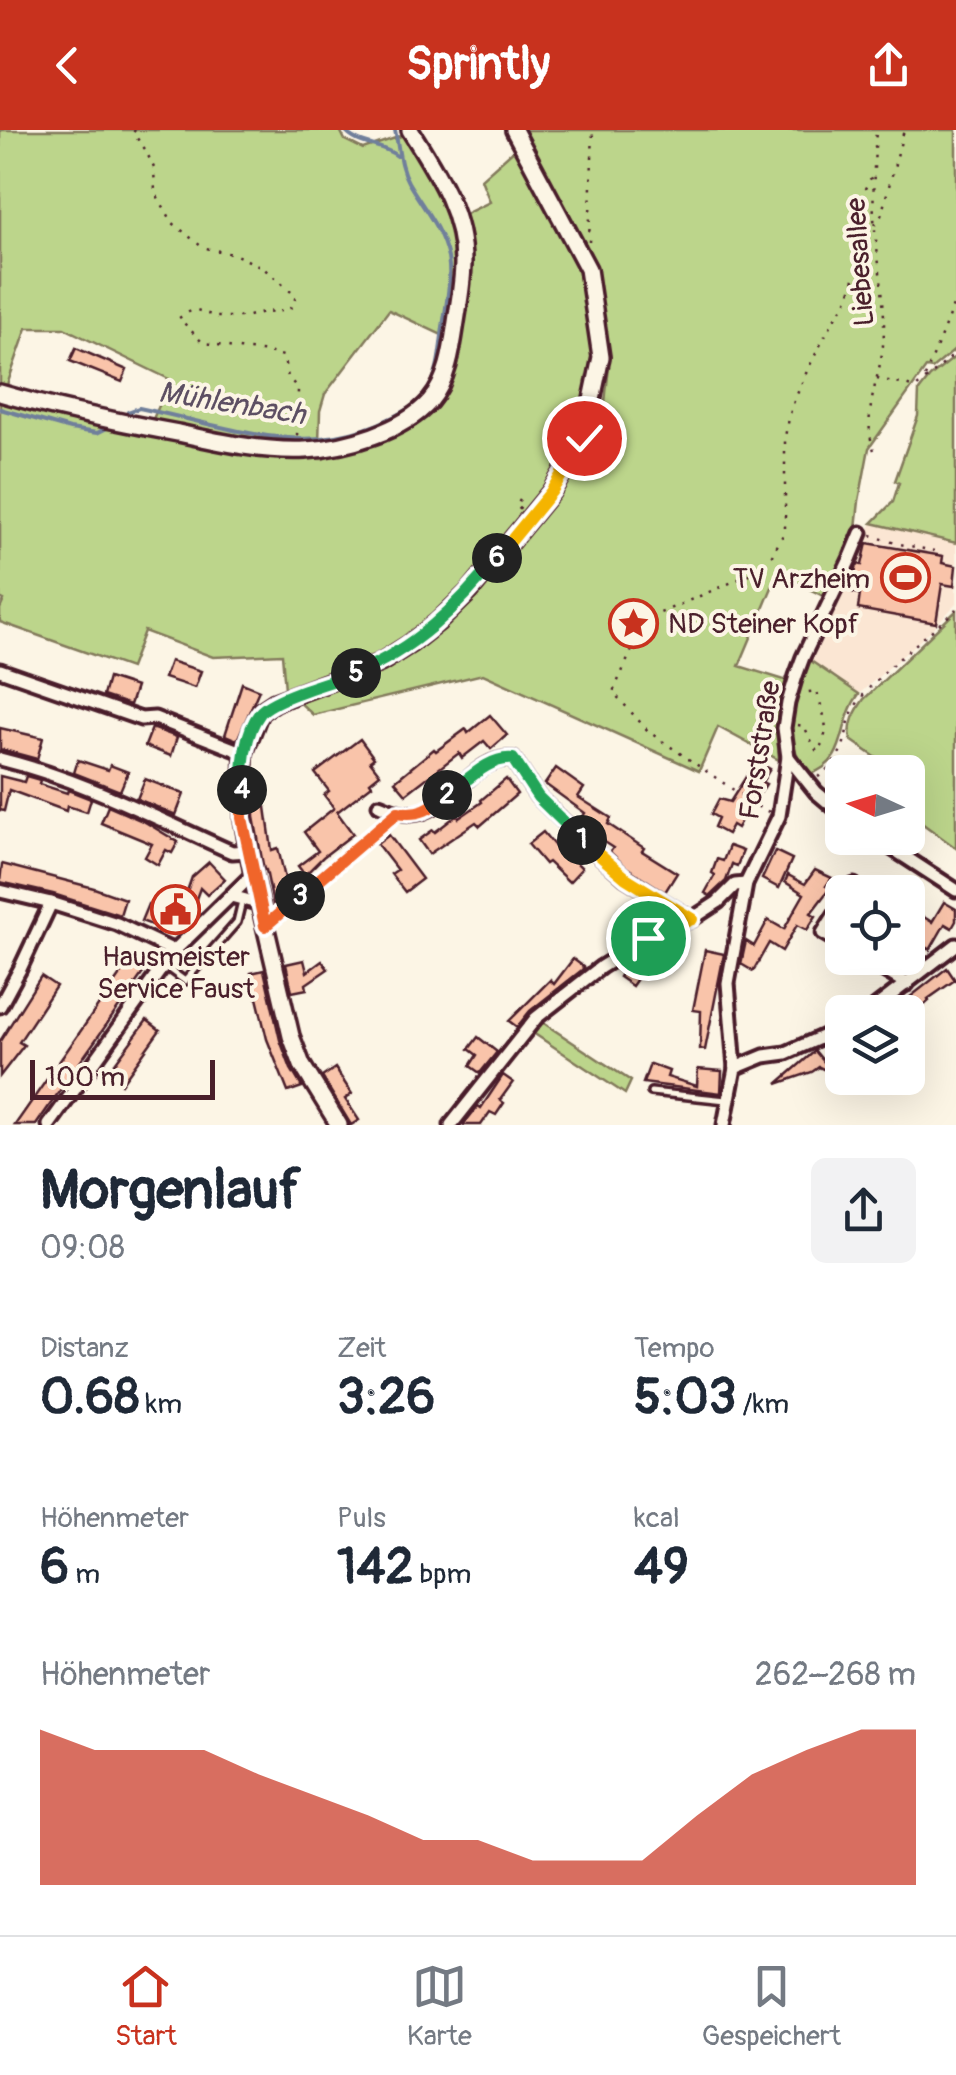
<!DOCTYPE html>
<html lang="de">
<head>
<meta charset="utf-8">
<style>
	body { margin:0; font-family:Pangolin,sans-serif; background:#f2f2f3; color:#1f2937; height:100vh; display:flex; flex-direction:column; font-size:38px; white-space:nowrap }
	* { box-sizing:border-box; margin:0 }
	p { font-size:32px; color:#747a83 }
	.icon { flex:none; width:55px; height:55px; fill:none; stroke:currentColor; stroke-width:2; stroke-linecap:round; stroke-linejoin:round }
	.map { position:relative; height:995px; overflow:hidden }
	.sheet { display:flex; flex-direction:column; background:#fff; flex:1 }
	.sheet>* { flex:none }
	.needle { width:65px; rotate:274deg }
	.tools { position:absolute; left:825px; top:625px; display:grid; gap:20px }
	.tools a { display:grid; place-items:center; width:100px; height:100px; border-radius:15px; background:#fff; box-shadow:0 10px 40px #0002; font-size:50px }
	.scale { position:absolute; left:30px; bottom:25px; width:185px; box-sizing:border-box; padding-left:10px; border:5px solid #4a1f2b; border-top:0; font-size:28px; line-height:35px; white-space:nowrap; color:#4a1f2b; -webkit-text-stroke:8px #fcf5e5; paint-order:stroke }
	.pin { position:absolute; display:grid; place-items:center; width:85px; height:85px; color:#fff; margin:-42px; border:5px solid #fff; border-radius:50%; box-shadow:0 2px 10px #0007 }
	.km { position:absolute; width:50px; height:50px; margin:-25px; border-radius:50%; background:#222; color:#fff; font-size:28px; line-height:50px; text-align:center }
	.round { display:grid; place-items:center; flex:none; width:105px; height:105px; border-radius:15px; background:#f2f2f3 }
	.headline { display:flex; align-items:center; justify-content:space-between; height:170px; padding:0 40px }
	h1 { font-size:55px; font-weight:700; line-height:75px }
	.metrics { display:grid; grid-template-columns:repeat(3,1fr); gap:15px; height:170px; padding:10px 40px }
	.metrics div { display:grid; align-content:center }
	.metrics b { font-size:50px; font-weight:700 }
	.metrics small { font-size:28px; font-weight:400 }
	.metrics p { font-size:28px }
	.chart { height:280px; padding:20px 40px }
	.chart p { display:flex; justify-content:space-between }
	.chart svg { width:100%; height:180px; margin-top:10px; fill:#c8321e; opacity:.7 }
	header { display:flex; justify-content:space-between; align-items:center; height:130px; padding:0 40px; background:#c8321e; color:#fff; font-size:45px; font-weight:700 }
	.menu { display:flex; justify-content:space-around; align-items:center; height:140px; border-top:2px solid #e0e1e3; background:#fff; font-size:28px; color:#747a83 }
	.menu a { display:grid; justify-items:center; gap:5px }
	.menu .active { color:#c8321e }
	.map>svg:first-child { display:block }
</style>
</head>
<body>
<header><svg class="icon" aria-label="back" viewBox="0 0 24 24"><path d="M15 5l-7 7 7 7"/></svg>Sprintly<svg class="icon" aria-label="share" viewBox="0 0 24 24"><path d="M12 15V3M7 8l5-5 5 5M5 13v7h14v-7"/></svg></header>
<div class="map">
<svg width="956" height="995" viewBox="0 0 956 995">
	<rect width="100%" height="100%" fill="#fcf5e5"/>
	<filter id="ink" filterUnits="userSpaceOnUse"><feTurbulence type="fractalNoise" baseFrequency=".01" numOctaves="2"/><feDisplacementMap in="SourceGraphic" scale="20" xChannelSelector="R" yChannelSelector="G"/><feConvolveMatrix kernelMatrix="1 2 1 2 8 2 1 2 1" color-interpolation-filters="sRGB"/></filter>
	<g filter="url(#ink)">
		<path fill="#fbe6d3" d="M 872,393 L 956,413 L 956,474 L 927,504 L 859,564 L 808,529 L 849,447 L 861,412 Z"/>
		<g fill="#bcd58b" stroke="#837a5b" stroke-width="2.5">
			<path d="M 0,0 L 340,0 L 345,10 L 363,19 L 407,4 C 423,30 443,58 451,88 C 462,126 452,170 446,207 L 389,180 L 325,264 L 320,281 L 319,313 C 261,314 207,304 151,293 L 171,250 L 64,198 L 27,198 L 6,258 L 0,256 Z"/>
			<path d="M 521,0 L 956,0 L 956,219 L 932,239 L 926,238 L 869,318 L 859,371 L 856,398 L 847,426 L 827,468 L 778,443 L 739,536 L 788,551 L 777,601 L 779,630 L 718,597 L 699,641 L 483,544 L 313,585 L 297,570 L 376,543 L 416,520 L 476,466 L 538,392 L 594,315 L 605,272 L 610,228 L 593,134 Z"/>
			<path d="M 517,17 L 581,140 L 594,226 L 574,306 L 557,340 L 532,375 L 467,452 L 426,492 L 402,510 L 378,525 L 285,559 L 282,524 L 213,527 L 144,501 L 130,538 L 0,492 L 0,479 L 4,470 L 0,468 L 0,268 L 292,328 L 323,329 L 343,320 L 392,308 L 407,301 L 435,279 L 448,256 L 467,104 L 463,85 L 490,72 L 481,49 Z"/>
			<path d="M 956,226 L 956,413 L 872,393 L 893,372 L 899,353 L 895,351 L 918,286 L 919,261 L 930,247 Z"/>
			<path d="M 956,481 L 956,718 L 908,683 L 908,664 L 914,655 L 908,650 L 908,642 L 897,642 L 851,610 C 848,594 855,582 864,569 Z"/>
			<path d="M 808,529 L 859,564 C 837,592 850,631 810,644 C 778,610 795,568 808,529 Z"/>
			<path d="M 536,888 L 631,951 L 625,964 L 527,899 Z"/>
		</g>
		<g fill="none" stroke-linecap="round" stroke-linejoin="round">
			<g stroke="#6f7f9b" stroke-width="4">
				<path d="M 344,0 C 358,17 380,13 397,26"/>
				<path d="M 395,0 C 399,18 399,36 408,52 C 423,78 441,97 448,128 C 452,150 446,175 443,197 C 440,221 439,244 426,264"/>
				<path d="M 0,279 L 70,299 L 97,303 L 109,297"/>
				<path d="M 128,282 L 139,278 L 153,281 C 252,303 328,335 420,271"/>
			</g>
		</g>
		<g fill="#f9c4aa" stroke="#4a1f2b" stroke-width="2.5">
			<path d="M 76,218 L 127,240 L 122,252 L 70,231 Z"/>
			<path d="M 867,413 L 943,426 L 942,433 L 956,436 L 954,456 L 942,454 L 936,493 L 858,479 L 860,464 L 852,462 L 856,438 L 858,434 L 862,435 Z"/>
			<path d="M 170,531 L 201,541 L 195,558 L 164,548 Z"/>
			<path d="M 108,548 L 136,557 L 130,575 L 103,566 Z"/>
			<path d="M 242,553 L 259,560 L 237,610 L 225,605 Z"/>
			<path d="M 490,585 L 507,605 L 491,619 L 484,611 L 462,628 L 459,623 L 406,664 L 395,651 L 434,619 L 436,621 L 466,599 L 468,603 Z"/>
			<path d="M 0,598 L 43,608 L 37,629 L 0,619 Z"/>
			<path d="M 152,598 L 177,607 L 171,626 L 145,616 Z"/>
			<path d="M 360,609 L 374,628 L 370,631 L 380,644 L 370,652 L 372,655 L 337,682 L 353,704 L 323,727 L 305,745 L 298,736 L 318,721 L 304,702 L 334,678 L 324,665 L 329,661 L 315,643 Z"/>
			<path d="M 78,630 L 108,640 L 110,635 L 128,642 L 120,661 L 74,643 Z"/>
			<path d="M 756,631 L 770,639 L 762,652 L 766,654 L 756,670 L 753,668 L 737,698 L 732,695 L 727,704 L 714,697 L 718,688 L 711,684 L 719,669 L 730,672 Z"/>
			<path d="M 556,638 L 584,658 L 578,667 L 611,688 L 608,694 L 644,718 L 642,721 L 677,743 L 665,762 L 626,737 L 610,722 L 613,718 L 588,702 L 579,693 L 585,683 L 545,654 Z"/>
			<path d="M 0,646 L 24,652 L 26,646 L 40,650 L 39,654 L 67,663 L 68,660 L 91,669 L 87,682 L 67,676 L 66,681 L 9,660 L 4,681 L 0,680 Z"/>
			<path d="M 145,649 L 184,664 L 176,685 L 137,669 Z"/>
			<path d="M 506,649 L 517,664 L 480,696 L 476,692 L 429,724 L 419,710 L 433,700 L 435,702 L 457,685 L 459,688 L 482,672 L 481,670 Z"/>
			<path d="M 108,676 L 145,692 L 178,712 L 172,723 L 166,720 L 158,735 L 145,727 L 152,714 L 101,693 Z"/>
			<path d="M 266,677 L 272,720 L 278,718 L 290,770 L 273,774 L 266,740 L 264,740 L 254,687 L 254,678 Z"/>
			<path d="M 543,702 L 567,731 L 571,727 L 582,738 L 569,752 L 548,732 L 545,734 L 528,714 Z"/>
			<path d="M 389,705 L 422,749 L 405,762 L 391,744 L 397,740 L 377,714 Z"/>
			<path d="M 729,716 L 743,721 L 737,736 L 732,734 L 726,751 L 710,766 L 705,763 L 715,745 L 712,743 L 717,729 L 723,731 Z"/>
			<path d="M 775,721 L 792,729 L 779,758 L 762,749 Z"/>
			<path d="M 209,732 L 225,749 L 207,765 L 200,758 L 192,780 L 181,777 L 173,800 L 161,795 L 160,798 L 141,791 L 148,774 L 167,781 L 174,762 L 185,767 L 192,747 Z"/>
			<path d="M 2,734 L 94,758 L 125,769 L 120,785 L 53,764 L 0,752 Z"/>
			<path d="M 815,740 L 832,748 L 826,756 L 830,758 L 811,783 L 816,786 L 807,800 L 797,795 L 782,821 L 769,813 L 753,841 L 741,834 L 746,811 L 754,816 L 768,790 L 784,799 L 804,764 L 785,752 L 788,745 L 805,754 Z"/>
			<path d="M 944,772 L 956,779 L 956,791 L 952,798 L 945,794 L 930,820 L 927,818 L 917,834 L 908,841 L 888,828 L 908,828 L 908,812 L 922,786 L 932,792 Z"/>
			<path d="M 658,814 L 660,816 L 632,856 L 619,847 L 631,829 Z"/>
			<path d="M 705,820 L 724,824 L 705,920 L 700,919 L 701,881 L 693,880 Z"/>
			<path d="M 133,826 L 148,836 L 61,959 L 36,995 L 15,995 Z"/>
			<path d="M 573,829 L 584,837 L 582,840 L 530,881 L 517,897 L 509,891 L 550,850 L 554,854 Z"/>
			<path d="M 304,830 L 307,842 L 322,831 L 328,839 L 306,854 L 307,859 L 292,862 L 286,834 Z"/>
			<path d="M 947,838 L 955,850 L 928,869 L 929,871 L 908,890 L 908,882 L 891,882 Z"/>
			<path d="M 264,840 L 280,910 L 291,939 L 302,957 L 288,962 L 267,909 L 251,843 Z"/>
			<path d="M 41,846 L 56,856 L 19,912 L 24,915 L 0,946 L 0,911 Z"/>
			<path d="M 147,890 L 160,900 L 121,954 L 107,944 Z"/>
			<path d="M 478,907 L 497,922 L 480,943 L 470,936 L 477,925 L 469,919 Z"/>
			<path d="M 815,921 L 834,944 L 819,937 L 812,942 L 777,954 Z"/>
			<path d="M 650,934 L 669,941 L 667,947 L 697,956 L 698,939 L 722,941 L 721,963 L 643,953 Z"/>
			<path d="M 335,938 L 352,964 L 345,969 L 359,990 L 351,995 L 322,947 Z"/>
			<path d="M 503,945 L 513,952 L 500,970 L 504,973 L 496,985 L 490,982 L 481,995 L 463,995 L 478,976 L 481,978 Z"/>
		</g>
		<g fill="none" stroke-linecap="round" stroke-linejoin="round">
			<defs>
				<g id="lane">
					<path d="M 166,837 L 185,851 L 237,792 L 242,771"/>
					<path d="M 651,962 L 726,970"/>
				</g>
				<g id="street">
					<path d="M 0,540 L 141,589 L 155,588 L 244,623"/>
					<path d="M 788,627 L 816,662 L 842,684"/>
					<path d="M 0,629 C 81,649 156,688 232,722 L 248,721"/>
					<path d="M 379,675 C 391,680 404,686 418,683 C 451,677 477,624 513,629 L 538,667 L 589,716 L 625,748 L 692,789"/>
					<path d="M 876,708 L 956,760"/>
					<path d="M 0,761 L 51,773 L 117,794 L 174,821"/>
					<path d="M 849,762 L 854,755"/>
					<path d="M 231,766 L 261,774"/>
					<path d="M 842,773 L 823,803 L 842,814"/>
					<path d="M 864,828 L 907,854"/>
					<path d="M 0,876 L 20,839 L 51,773"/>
					<path d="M 869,882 L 956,815"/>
					<path d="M 735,938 L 764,926 L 786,923 L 842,898"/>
					<path d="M 49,995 L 174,821 L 253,744"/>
					<path d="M 451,995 L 536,888 L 601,837 L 648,808 L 692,789 L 718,772 L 735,755 L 746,754"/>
					<path d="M 724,995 L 735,938 L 728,853 L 746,754 L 779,686 L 788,627 L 784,598 L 788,573 L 796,546 L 803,527 L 851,427 L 861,403"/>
				</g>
				<g id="secondary">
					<path d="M 0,263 C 58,280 118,292 178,303 C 219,312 264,322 306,320 C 345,318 404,301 430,271 C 448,250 452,219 456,192 C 459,172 463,152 463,132 C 463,81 436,42 410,0"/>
					<path d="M 339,995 L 302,935 L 291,906 L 253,744 L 243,688 L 244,623 L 260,582 L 275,572 L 380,533 L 410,514 L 438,492 L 470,461 L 551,362 L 584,308 L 601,227 L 588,139 L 514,0"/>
				</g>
			</defs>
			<use href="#lane" stroke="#4a1f2b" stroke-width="12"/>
			<use href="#street" stroke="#4a1f2b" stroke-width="19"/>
			<use href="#secondary" stroke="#4a1f2b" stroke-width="22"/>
			<g stroke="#4a1f2b" stroke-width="2.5" stroke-dasharray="2.5 8" stroke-linecap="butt">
				<path d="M 135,0 L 133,3 L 145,19 L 154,38 L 155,62 L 173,93 L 202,117 L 236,125 L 262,137 L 296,166 L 292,177 L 284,181 L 263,182 L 245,187 L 217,187 L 194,179 L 179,188 L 203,213 C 218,214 233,219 248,220 C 262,221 270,222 283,226 L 288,247 L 298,259 L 297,308"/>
				<path d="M 875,95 L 881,86 L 904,0"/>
				<path d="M 589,112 L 593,0"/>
				<path d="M 925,247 L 956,168"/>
				<path d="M 877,248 L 916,258 L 956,223"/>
				<path d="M 874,320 C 863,290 875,259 881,229 C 889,186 879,143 875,100 C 872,67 874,33 876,0"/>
				<path d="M 520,370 L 516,376 L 521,380"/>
				<path d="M 871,405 L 895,413 L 939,422 L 939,425"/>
				<path d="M 798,595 L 804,596 L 817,622 C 833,600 823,586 817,561 L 802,563"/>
				<path d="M 818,647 C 830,639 842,624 845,609 C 848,599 848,589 854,579 C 870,548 929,505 956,479"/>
				<path d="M 769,682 L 760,678 L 649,602 L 613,562 L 646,489 L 744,447 L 769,431 L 785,401 L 785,306 L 792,276 L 807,241 L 827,202 L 849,167 L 862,119 L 860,82 L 862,64 L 874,42"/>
				<path d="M 278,786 L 385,693"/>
			</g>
			<use href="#lane" stroke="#fcf5e5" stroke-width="5"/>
			<use href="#street" stroke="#fcf5e5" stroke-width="11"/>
			<use href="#secondary" stroke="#fcf5e5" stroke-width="15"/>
		</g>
	</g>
	<g fill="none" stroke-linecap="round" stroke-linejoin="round" filter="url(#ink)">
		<defs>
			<path id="split-1" d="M 582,710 L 626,748 L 692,789 L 648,808"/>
			<path id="split-2" d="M 447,665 C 466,652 489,626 513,629 L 538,667 L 582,710"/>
			<path id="split-3" d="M 300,766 L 398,682 C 420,686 431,678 447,665"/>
			<path id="split-4" d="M 242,660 L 242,688 L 265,796 L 300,766"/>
			<path id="split-5" d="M 242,660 C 243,635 244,604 260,583 C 273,567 334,551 356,543"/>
			<path id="split-6" d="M 356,543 C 414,519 458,477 497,428"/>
			<path id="split-7" d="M 497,428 L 551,362 L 584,308"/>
		</defs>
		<use href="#split-1" stroke="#fff" stroke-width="20"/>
		<use href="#split-2" stroke="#fff" stroke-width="20"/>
		<use href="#split-3" stroke="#fff" stroke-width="20"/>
		<use href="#split-4" stroke="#fff" stroke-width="20"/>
		<use href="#split-5" stroke="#fff" stroke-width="20"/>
		<use href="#split-6" stroke="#fff" stroke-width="20"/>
		<use href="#split-7" stroke="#fff" stroke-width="20"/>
		<use href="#split-1" stroke="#f5b400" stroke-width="12"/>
		<use href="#split-2" stroke="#22a559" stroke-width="12"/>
		<use href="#split-3" stroke="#f0652b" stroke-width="12"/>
		<use href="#split-4" stroke="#f0652b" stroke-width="12"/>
		<use href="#split-5" stroke="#22a559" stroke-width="12"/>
		<use href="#split-6" stroke="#22a559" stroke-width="12"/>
		<use href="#split-7" stroke="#f5b400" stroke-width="12"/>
	</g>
	<defs>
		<symbol id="stadium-ring" viewBox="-11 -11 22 22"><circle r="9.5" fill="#fcf5e5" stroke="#c8321e" stroke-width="1.5"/><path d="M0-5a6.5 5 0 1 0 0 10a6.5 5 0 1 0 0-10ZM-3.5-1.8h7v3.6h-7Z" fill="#c8321e"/></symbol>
		<symbol id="sight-ring" viewBox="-11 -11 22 22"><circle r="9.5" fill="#fcf5e5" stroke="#c8321e" stroke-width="1.5"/><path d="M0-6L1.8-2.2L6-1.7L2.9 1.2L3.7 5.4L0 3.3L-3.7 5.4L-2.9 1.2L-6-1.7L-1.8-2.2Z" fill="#c8321e"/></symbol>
		<symbol id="civic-ring" viewBox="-11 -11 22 22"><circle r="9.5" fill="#fcf5e5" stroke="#c8321e" stroke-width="1.5"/><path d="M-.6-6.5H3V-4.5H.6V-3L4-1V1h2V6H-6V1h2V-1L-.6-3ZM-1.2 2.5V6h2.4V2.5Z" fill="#c8321e"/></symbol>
	</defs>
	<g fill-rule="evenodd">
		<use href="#stadium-ring" x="878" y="420" width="55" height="55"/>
		<use href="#sight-ring" x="606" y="466" width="55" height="55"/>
		<use href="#civic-ring" x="148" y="752" width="55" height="55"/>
	</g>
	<g text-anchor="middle" stroke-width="8" stroke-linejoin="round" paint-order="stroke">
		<g font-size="28" fill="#4a1f2b" stroke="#fcf5e5">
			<text transform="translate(859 132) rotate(-94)" y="10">Liebesallee</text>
			<text transform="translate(759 620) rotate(-81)" y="10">Forststraße</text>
		</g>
		<g font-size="28" fill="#4a1f2b" stroke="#fcf5e5" text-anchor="end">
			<text x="870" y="458">TV Arzheim</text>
			<text x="668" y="503" text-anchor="start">ND Steiner Kopf</text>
			<text x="176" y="836" text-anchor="middle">Hausmeister<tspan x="176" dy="32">Service Faust</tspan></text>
		</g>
		<g font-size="30" font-style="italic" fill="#5d4f63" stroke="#fcf5e5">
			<text transform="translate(232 273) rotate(9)" y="10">Mühlenbach</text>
		</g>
	</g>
</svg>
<div class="tools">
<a><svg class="needle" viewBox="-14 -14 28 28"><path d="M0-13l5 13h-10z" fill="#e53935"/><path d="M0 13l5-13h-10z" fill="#747a83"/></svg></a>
<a><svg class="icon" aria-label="locate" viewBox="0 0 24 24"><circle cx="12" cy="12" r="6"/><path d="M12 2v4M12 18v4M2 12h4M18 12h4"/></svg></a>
<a><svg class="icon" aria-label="layers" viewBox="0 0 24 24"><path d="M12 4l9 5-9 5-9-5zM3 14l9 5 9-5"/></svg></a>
</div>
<div class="scale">100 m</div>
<div class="pin" style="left:648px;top:808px;background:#1e9e55"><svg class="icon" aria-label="arrive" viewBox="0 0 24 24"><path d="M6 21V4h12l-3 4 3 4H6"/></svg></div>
<div class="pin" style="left:584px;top:308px;background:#d93025"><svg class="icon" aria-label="check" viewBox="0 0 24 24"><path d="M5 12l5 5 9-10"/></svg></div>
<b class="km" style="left:582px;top:710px">1</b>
<b class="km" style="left:447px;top:665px">2</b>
<b class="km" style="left:300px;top:766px">3</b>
<b class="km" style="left:242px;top:660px">4</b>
<b class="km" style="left:356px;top:543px">5</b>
<b class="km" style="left:497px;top:428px">6</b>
</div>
<section class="sheet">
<div class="headline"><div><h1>Morgenlauf</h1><p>09:08</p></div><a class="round"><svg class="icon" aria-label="share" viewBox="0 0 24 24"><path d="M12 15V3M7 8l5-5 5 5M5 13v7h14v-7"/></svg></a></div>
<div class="metrics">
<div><p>Distanz</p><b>0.68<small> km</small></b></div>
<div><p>Zeit</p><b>3:26</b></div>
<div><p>Tempo</p><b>5:03<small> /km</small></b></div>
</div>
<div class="metrics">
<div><p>Höhenmeter</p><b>6<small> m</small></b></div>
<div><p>Puls</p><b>142<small> bpm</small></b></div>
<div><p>kcal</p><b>49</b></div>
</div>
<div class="chart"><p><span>Höhenmeter</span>262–268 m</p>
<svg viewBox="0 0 160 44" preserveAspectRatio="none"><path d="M0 44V6L10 11L20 11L30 11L40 17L50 22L60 27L70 33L80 33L90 38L100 38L110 38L120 27L130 17L140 11L150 6L160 6V44z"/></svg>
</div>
</section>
<nav class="menu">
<a class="active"><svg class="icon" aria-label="home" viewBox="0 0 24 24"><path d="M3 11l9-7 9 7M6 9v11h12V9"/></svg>Start</a>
<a><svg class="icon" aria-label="map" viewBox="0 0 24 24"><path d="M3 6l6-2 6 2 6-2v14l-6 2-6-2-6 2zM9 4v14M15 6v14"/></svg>Karte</a>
<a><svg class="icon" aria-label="saved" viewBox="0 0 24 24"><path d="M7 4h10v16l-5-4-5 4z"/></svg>Gespeichert</a>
</nav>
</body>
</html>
